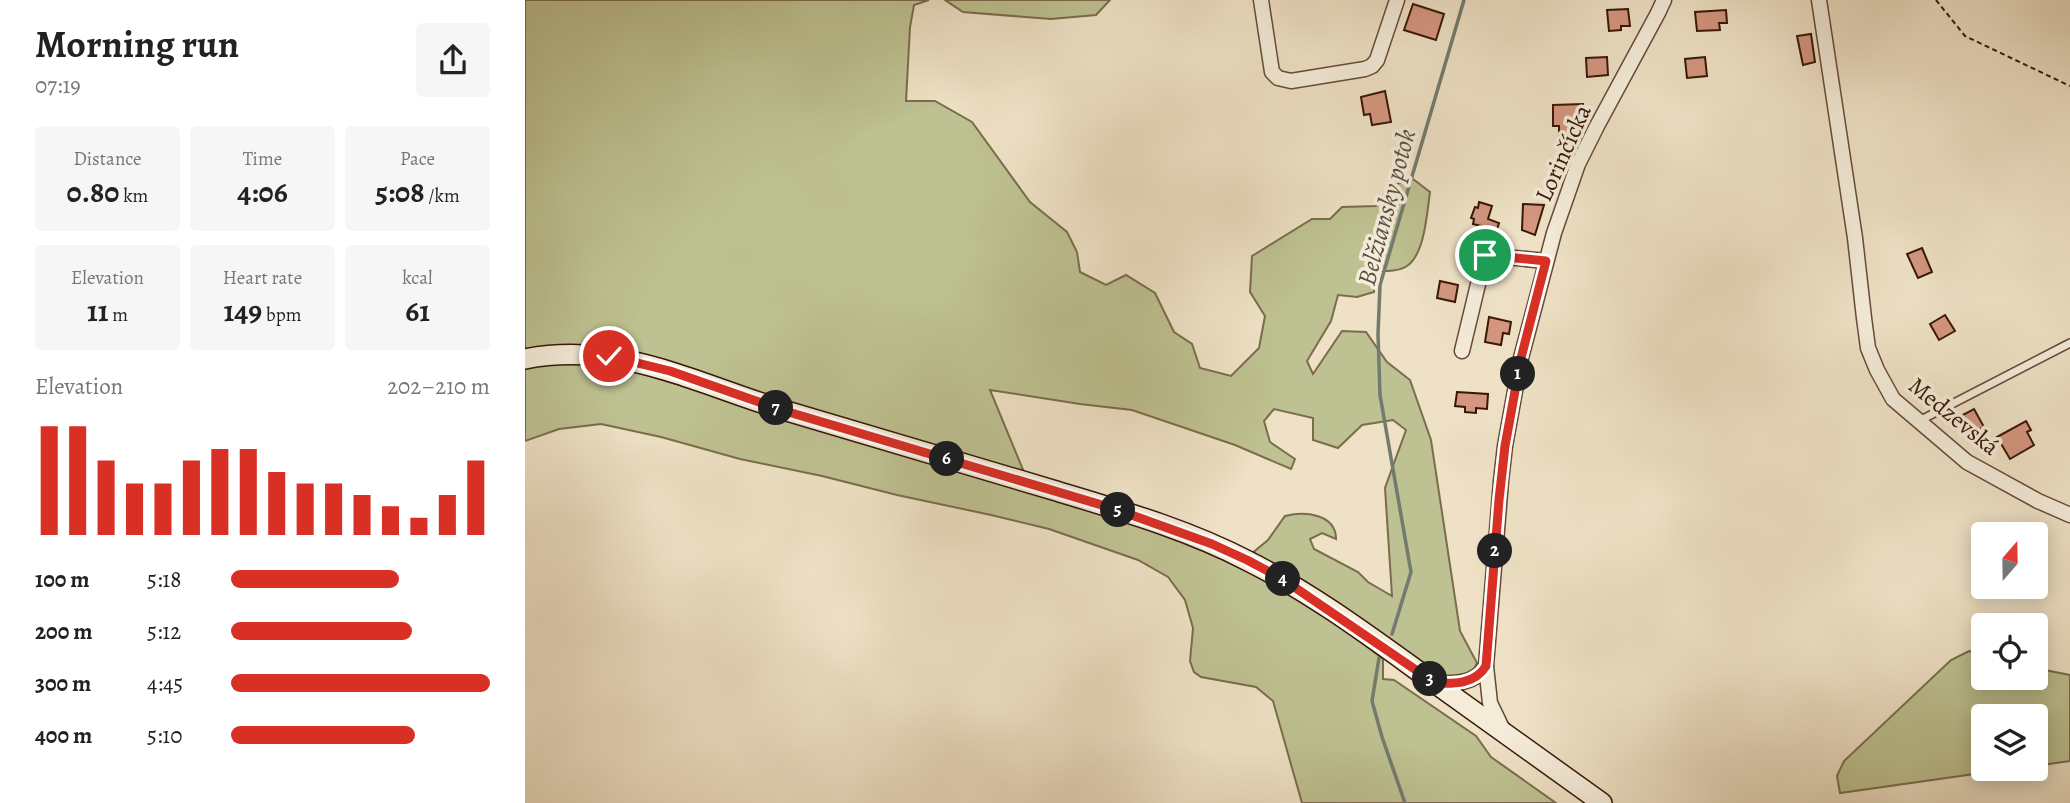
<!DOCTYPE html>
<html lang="en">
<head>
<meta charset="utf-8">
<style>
	body { margin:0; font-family:Alegreya,serif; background:#f6f6f6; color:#222; height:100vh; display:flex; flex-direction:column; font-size:26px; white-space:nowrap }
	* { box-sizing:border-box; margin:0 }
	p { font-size:23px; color:#767676 }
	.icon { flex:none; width:38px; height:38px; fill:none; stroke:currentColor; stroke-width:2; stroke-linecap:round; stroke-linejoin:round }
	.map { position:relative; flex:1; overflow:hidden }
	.panel { display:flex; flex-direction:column; background:#fff; width:525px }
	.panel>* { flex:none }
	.needle { width:46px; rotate:20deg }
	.buttons { position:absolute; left:1446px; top:522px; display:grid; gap:14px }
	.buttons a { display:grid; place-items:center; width:77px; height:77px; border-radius:7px; background:#fff; box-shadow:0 4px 18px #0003; font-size:35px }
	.pin { position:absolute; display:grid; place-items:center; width:60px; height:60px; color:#fff; margin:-30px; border:4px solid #fff; border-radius:50%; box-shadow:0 2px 7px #0007 }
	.km { position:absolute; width:35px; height:35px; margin:-18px; border-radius:50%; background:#222; color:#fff; font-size:19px; line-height:35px; text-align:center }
	.round { display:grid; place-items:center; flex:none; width:74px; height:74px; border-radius:7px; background:#f6f6f6 }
	.headline { display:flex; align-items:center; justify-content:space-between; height:119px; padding:0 35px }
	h1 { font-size:38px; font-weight:600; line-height:52px }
	.stats { display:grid; grid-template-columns:repeat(3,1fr); gap:10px; height:119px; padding:7px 35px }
	.stats div { display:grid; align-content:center; border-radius:7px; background:#f6f6f6; text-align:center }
	.stats b { font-size:30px; font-weight:600 }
	.stats small { font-size:19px; font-weight:400 }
	.stats p { font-size:19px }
	.chart { height:196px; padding:14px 35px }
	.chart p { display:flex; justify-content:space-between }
	.chart svg { width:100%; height:126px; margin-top:7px; stroke:#d93025; stroke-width:6 }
	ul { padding:0 35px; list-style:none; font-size:23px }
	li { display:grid; grid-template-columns:112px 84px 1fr; align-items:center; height:52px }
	li i { height:18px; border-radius:9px; background:#d93025 }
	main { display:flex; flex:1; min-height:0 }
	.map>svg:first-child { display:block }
</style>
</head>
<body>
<main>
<section class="panel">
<div class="headline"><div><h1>Morning run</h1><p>07:19</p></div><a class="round"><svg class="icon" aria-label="share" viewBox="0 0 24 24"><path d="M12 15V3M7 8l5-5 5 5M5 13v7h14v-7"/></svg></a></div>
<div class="stats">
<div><p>Distance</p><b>0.80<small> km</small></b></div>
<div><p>Time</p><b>4:06</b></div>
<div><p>Pace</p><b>5:08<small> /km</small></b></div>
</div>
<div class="stats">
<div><p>Elevation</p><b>11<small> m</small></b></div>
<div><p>Heart rate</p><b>149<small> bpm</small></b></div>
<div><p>kcal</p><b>61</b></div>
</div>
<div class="chart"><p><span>Elevation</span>202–210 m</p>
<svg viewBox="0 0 160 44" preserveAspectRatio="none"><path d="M5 44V6M15 44V6M25 44V18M35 44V26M45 44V26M55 44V18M65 44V14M75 44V14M85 44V22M95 44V26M105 44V26M115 44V30M125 44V34M135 44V38M145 44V30M155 44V18"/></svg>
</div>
<ul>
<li><b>100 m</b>5:18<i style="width:65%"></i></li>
<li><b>200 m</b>5:12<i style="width:70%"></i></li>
<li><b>300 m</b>4:45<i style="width:100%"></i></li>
<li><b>400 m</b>5:10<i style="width:71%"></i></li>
</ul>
</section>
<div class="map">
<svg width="1545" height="803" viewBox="0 0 1545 803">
	<rect width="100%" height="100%" fill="#eee1c5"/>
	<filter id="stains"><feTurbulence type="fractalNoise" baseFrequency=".00286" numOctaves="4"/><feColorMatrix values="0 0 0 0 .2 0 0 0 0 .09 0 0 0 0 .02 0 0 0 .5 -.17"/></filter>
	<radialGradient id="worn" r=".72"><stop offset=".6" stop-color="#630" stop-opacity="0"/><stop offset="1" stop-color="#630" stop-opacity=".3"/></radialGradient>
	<g fill="#bec191" stroke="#7b6c4c" stroke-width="2">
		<path d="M 0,0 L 404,0 L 389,5 L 385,27 L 381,101 L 410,101 L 447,122 L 505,202 L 542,232 L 552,252 L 555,272 L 581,285 L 601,275 L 630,293 L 649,332 L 667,344 L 675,368 L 706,376 L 734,348 L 740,316 L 725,292 L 727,256 L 787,219 L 805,219 L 817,207 L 851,206 L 865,186 L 888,179 L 905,192 C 902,212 900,254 882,266 C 873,272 859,271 849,271 L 849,292 L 832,297 L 813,295 L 806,321 L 782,361 L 788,374 L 817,331 L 841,332 L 862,362 L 885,380 L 906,440 L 935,631 L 952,663 L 947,674 L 913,678 L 725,555 L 743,540 L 760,516 C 780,511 811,514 811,539 L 797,533 L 785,539 L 789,549 L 833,572 L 843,582 L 867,596 L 860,488 L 881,430 L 868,420 L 837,425 L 813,448 L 788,440 L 788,418 L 749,409 L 739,421 L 745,442 L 770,459 L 766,469 L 710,445 L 607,410 L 555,404 L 465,390 L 501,477 L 125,361 L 0,353 Z"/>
		<path d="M 420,0 L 585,0 L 571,15 L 526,19 L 438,12 Z"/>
		<path d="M 66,363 L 102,369 L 646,536 C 680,551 716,564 749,583 C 787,605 824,631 858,659 L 858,679 L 869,680 L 951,736 L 966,757 L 1031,803 L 777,803 L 748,701 L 731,687 L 676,677 L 669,672 L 665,661 L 668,628 L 660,600 L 643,577 L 613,560 L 524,529 L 466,515 L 372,495 L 297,476 L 215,459 L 136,437 L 76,424 L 34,429 L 0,441 L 0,368 L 29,364 Z"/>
		<path d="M 1444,651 L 1458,655 L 1458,677 L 1510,677 L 1510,668 L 1545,675 L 1545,761 L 1510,766 L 1510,716 L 1458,716 L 1458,768 L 1492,768 L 1315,793 L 1312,776 L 1319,761 L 1426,660 Z"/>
	</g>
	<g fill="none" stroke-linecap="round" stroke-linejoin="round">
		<g stroke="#727b6e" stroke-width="3.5">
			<path d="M 867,634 L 886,572 L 855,395 L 853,334 L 855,285 L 939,0"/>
			<path d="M 854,658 L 847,701 L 857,737 L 880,803"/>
		</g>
	</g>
	<g fill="#d4967f" stroke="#381708" stroke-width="2">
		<path d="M 888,4 L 919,14 L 911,40 L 879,30 Z"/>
		<path d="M 1103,9 L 1105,26 L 1096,26 L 1096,30 L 1084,31 L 1082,10 Z"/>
		<path d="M 1201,10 L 1202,23 L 1194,23 L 1195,30 L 1172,31 L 1170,12 Z"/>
		<path d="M 1286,34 L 1290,62 L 1278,65 L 1272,36 Z"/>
		<path d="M 1082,57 L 1083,75 L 1062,77 L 1061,58 Z"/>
		<path d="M 1180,57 L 1182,76 L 1162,78 L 1160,59 Z"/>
		<path d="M 860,91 L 866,122 L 847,125 L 845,114 L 839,115 L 836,97 Z"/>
		<path d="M 1058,104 L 1060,124 L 1051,125 L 1051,129 L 1048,130 L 1048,139 L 1034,139 L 1034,126 L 1028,126 L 1028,105 Z"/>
		<path d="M 954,202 L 967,206 L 963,219 L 974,223 L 969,239 L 958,235 L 960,227 L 948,224 L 949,219 L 946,218 L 950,207 L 953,208 Z"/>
		<path d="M 998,204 L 1019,205 L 1010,235 L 997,230 Z"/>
		<path d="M 1397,248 L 1407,272 L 1393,278 L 1382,254 Z"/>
		<path d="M 915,281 L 933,285 L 930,302 L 912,298 Z"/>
		<path d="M 1420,315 L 1430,331 L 1414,340 L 1405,324 Z"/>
		<path d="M 964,317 L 986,322 L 984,334 L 978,333 L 976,345 L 960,342 Z"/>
		<path d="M 932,392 L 963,394 L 962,409 L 951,408 L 951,413 L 940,412 L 940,407 L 930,406 Z"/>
		<path d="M 1449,409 L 1459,427 L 1444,435 L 1434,417 Z"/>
		<path d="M 1501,421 L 1506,430 L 1502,432 L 1509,445 L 1485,459 L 1472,437 Z"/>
	</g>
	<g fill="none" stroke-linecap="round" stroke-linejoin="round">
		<defs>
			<path id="service" d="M 1394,421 L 1545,343"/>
			<g id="minor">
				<path d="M 736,0 L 747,72 L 753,78 L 766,81 L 840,69 L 847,66 L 852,60 L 872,0"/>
				<path d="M 1294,0 L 1330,238 L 1339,318 L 1343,348 L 1352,370 L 1368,399 L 1442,462 L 1513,501 L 1545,515"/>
				<path d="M 937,351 L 960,255 L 1021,261"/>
				<path d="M 910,683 C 930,684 950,684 961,666"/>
				<path d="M 978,730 L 965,703 L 961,666 L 976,481 L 980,446 L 996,358 L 1029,233 L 1053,164 L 1072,126 L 1133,13 L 1139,0"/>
			</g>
			<path id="secondary" d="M 0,359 C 96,340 176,386 265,412 C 352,438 440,464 528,490 C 594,510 662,529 723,561 C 783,591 839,632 893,671 C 955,715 1016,759 1077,803"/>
		</defs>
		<use href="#service" stroke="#664a37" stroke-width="10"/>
		<use href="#minor" stroke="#664a37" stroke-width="17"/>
		<use href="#secondary" stroke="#381708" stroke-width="22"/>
		<path stroke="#381708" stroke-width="2" stroke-dasharray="5 3.5" stroke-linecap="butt" d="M 1411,0 L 1440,36 L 1545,86"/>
		<use href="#service" stroke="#f4ecd9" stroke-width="7"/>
		<use href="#minor" stroke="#f4ecd9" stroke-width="14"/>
		<use href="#secondary" stroke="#f4ecd9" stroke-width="19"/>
	</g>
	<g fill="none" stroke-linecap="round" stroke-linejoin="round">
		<defs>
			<path id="route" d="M 84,356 L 145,371 L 260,411 L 587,508 L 687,544 L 722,560 L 756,578 L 910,683 C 930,684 950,684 961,666 L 974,500 L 980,446 L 996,358 L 1021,261 L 960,255"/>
		</defs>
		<use href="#route" stroke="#fff" stroke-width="14"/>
		<use href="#route" stroke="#d93025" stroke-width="9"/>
	</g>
	<g text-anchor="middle" stroke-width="7" stroke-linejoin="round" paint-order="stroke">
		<g font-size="24" fill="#381708" stroke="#f4ecd9">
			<text transform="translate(1038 153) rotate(-66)" y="8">Lorinčícka</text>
			<text transform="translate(1429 416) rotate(39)" y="8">Medzevská</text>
		</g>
		<g font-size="26" font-style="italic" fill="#5a5144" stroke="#f4ecd9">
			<text transform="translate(861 207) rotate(-75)" y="9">Belžiansky potok</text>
		</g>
	</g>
	<rect width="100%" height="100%" filter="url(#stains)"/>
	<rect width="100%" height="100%" fill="url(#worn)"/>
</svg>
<div class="buttons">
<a><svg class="needle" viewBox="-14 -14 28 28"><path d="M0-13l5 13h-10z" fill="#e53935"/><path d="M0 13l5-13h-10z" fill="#767676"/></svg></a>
<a><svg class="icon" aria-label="locate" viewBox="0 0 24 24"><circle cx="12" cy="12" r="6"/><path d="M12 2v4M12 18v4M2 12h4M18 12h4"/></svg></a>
<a><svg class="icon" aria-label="layers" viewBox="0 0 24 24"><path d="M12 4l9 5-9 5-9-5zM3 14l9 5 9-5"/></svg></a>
</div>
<div class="pin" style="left:960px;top:255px;background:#1e9e55"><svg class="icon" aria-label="arrive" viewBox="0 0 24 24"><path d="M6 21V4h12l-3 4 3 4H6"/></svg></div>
<div class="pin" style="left:84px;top:356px;background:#d93025"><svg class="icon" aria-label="check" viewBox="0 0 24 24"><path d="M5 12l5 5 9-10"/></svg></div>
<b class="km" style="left:993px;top:374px">1</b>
<b class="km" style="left:970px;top:551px">2</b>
<b class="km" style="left:905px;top:679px">3</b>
<b class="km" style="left:758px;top:579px">4</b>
<b class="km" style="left:593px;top:510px">5</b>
<b class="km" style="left:422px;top:459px">6</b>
<b class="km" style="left:251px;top:408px">7</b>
</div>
</main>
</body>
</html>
